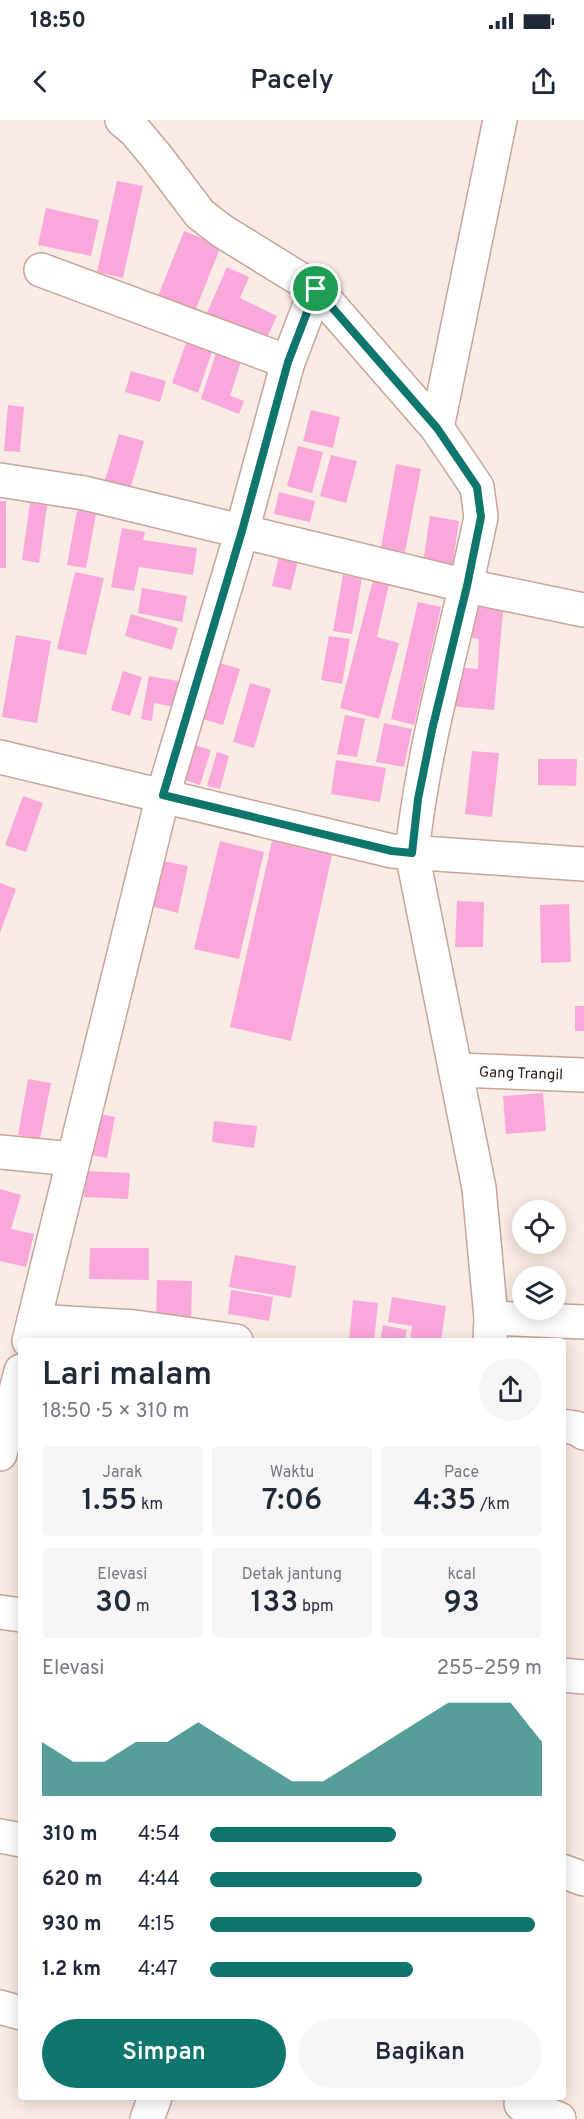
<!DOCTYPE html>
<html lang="id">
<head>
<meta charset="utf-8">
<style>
	body { margin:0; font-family:Overpass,sans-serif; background:#f6f6f7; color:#1f2937; height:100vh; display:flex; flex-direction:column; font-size:22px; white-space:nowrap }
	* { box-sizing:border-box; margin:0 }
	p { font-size:20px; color:#747a83 }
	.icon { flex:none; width:33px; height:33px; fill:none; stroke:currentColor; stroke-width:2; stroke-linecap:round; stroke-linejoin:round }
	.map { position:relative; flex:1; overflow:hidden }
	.panel { position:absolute; left:18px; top:1218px; width:548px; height:762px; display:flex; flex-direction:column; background:#fff; border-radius:6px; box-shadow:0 3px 15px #0003 }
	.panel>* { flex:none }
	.tools { position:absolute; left:512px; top:1080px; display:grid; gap:12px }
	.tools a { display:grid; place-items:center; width:54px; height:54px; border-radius:50%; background:#fff; box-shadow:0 3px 15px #0003; font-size:30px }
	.pin { position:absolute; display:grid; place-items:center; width:51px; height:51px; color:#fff; margin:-26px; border:3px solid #fff; border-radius:50%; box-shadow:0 2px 6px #0007 }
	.round { display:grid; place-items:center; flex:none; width:63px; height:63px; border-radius:32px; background:#f6f6f7 }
	.head { display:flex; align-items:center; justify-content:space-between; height:102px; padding:0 24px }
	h1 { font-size:33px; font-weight:600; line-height:45px }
	.figures { display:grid; grid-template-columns:repeat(3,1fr); gap:9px; height:102px; padding:6px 24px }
	.figures div { display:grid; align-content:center; border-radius:6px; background:#f6f6f7; text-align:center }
	.figures b { font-size:30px; font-weight:600 }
	.figures small { font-size:16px; font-weight:400 }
	.figures p { font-size:16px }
	.chart { height:168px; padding:12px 24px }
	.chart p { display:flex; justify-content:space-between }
	.chart svg { width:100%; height:108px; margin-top:6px; fill:#0f766e; opacity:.7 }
	.action { display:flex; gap:12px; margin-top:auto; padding:12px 24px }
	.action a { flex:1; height:69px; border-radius:36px; background:#0f766e; color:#fff; font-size:24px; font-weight:600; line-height:69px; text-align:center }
	.action a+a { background:#f6f6f7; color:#1f2937 }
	ul { padding:0 24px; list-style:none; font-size:20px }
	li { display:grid; grid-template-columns:96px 72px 1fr; align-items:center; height:45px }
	li i { height:15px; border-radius:8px; background:#0f766e }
	.status { display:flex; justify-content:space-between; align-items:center; height:42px; padding:0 30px; background:#fff; direction:ltr }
	.status svg { height:16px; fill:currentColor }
	header { display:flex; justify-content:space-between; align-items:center; height:78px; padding:0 24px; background:#fff; font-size:27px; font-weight:600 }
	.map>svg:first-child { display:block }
</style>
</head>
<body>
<div class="status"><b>18:50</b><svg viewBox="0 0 49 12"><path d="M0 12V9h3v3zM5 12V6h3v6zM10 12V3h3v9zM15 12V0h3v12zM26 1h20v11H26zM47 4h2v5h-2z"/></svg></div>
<header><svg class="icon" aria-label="back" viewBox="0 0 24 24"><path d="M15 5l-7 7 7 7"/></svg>Pacely<svg class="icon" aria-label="share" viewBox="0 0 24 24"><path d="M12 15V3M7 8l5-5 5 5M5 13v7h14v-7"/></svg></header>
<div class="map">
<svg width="584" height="1999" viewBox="0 0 584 1999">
	<rect width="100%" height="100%" fill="#faebe5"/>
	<g fill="#faa8db">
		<path d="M 117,61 L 143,66 L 123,158 L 97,152 Z"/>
		<path d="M 46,88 L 99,100 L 91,136 L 38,125 Z"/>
		<path d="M 184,111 L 221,126 L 193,196 L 156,181 Z"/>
		<path d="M 227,147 L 249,157 L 240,178 L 277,196 L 262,228 L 202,204 Z"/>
		<path d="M 187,220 L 213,229 L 198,273 L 172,263 Z"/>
		<path d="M 219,224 L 244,232 L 230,276 L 244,281 L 239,294 L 201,279 Z"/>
		<path d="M 131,251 L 166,261 L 160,282 L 125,272 Z"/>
		<path d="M 8,285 L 24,287 L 20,332 L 4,331 Z"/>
		<path d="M 311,290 L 340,297 L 333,328 L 303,321 Z"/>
		<path d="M 119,314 L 144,321 L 128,377 L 102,370 Z"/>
		<path d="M 298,326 L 323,332 L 312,373 L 287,366 Z"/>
		<path d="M 331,335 L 357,341 L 346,383 L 320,376 Z"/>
		<path d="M 396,344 L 421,349 L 405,432 L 381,428 Z"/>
		<path d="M 279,372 L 315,381 L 310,402 L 274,394 Z"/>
		<rect x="0" y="381" width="6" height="67"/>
		<path d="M 30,383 L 47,386 L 39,443 L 22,440 Z"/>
		<path d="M 77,390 L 96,394 L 86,448 L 67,445 Z"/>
		<path d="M 430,396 L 459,401 L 451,455 L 422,450 Z"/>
		<path d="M 122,408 L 145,412 L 143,420 L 197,428 L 193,455 L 139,447 L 134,471 L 111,467 Z"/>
		<path d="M 279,436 L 298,440 L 291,470 L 272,466 Z"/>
		<path d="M 75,452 L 104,458 L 86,535 L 57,529 Z"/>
		<path d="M 343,455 L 362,458 L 352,514 L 333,511 Z"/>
		<path d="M 373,460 L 389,464 L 377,517 L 399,523 L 379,599 L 340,588 Z"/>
		<path d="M 142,468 L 187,476 L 182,502 L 138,493 Z"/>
		<path d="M 468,476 L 504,482 L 494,590 L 448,586 L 451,547 L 478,549 L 479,519 L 462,516 Z"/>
		<path d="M 418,482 L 441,487 L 414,605 L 391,599 Z"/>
		<path d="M 131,494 L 178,508 L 172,530 L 125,516 Z"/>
		<path d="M 16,515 L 51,521 L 37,603 L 2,597 Z"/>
		<path d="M 329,516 L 350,519 L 342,564 L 321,560 Z"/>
		<path d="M 213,541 L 240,549 L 223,605 L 196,597 Z"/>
		<path d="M 123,551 L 142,557 L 130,596 L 111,590 Z"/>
		<path d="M 149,556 L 178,561 L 174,587 L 154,583 L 152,601 L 141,599 Z"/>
		<path d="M 250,563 L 271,569 L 254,628 L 233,622 Z"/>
		<path d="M 345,595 L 365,599 L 357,637 L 337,634 Z"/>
		<path d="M 384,603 L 412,609 L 404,647 L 376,642 Z"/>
		<path d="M 189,623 L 211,630 L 200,665 L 178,658 Z"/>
		<path d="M 472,631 L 499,633 L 492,697 L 465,694 Z"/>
		<path d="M 217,632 L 229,636 L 220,669 L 207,666 Z"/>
		<path d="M 538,639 L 577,639 L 576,666 L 538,665 Z"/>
		<path d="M 336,640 L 386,648 L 380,682 L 331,674 Z"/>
		<path d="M 23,676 L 43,683 L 26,732 L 5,725 Z"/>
		<path d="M 220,721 L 264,732 L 239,839 L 194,829 Z"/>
		<path d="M 272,721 L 332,735 L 291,921 L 230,907 Z"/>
		<path d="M 164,741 L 188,746 L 178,793 L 154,787 Z"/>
		<path d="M 0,763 L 16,769 L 0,813 Z"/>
		<path d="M 457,781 L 484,782 L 483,827 L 455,827 Z"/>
		<path d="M 569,784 L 571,842 L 541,843 L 540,785 Z"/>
		<rect x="575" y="886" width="9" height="25"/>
		<path d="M 28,959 L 51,963 L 40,1019 L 18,1015 Z"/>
		<path d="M 543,973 L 546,1011 L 506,1014 L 503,976 Z"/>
		<path d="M 95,993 L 115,997 L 107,1038 L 86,1034 Z"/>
		<path d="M 214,1001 L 257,1006 L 254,1028 L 212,1022 Z"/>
		<path d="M 85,1051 L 130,1053 L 128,1079 L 84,1077 Z"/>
		<path d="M 0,1069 L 21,1075 L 11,1109 L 34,1114 L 26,1147 L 0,1141 Z"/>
		<path d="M 90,1128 L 149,1128 L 149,1160 L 89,1159 Z"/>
		<path d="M 235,1135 L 296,1146 L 291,1178 L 229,1167 Z"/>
		<path d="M 157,1160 L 192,1161 L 191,1203 L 156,1202 Z"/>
		<path d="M 231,1170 L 273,1177 L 269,1201 L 228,1194 Z"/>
		<path d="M 392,1177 L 446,1186 L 441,1221 L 410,1221 L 412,1206 L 388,1202 Z"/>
		<path d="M 353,1180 L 378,1183 L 374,1221 L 349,1221 Z"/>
		<path d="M 383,1205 L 407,1210 L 405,1221 L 380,1221 Z"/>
	</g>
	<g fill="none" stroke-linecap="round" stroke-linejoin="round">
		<defs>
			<g id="minor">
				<path d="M 122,0 L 135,11 L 156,36 L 200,94 L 222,111 L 316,169 L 437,308 L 477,367 L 481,397 C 458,509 424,619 412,733 L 479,1068 L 491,1198 L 490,1221"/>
				<path d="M 41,150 L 288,242"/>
				<path d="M 437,308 L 500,0"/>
				<path d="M 0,360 L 84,373 L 467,466 L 584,490"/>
				<path d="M 0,637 L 392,731 L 584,744"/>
				<path d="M 457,950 L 584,955"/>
				<path d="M 0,1032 L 72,1039"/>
				<path d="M 491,1198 L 584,1202"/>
				<path d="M 34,1201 L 135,1207 L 236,1221"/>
				<path d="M 29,1221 L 163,675 L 242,411 L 288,242 L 316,169"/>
				<path d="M 562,1306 L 576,1308 L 584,1313"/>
				<path d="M 0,1334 L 21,1251"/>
				<path d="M 0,1492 L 21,1495"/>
				<path d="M 562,1555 L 584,1557"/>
				<path d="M 0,1716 L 21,1720"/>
				<path d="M 562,1751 L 584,1759"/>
				<path d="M 0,1887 L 21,1893"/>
				<path d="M 521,1984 L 559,1999"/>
				<path d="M 147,1999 L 155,1977"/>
			</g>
		</defs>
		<use href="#minor" stroke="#c7a598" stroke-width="36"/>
		<use href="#minor" stroke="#fff" stroke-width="33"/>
	</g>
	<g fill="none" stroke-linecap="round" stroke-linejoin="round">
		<defs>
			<path id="route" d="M 316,169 L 437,308 L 477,367 L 481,397 L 467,466 L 432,610 L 418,679 L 412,733 L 392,731 L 163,675 L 242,411 L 288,242 Z"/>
		</defs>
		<use href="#route" stroke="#fff" stroke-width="12"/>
		<use href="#route" stroke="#0f766e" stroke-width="8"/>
	</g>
	<g text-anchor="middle" stroke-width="6" stroke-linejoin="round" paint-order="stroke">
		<g font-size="15" fill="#2a1d18" stroke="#fcfcfc">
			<text transform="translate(521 953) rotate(2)" y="5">Gang Trangil</text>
		</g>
	</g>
</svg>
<div class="tools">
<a><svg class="icon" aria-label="locate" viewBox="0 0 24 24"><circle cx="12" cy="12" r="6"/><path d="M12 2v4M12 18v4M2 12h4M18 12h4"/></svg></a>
<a><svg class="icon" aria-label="layers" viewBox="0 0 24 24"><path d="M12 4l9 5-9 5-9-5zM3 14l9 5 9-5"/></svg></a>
</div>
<div class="pin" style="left:316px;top:169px;background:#1e9e55"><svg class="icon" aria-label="arrive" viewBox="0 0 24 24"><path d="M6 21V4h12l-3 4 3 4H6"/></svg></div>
<section class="panel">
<div class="head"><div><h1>Lari malam</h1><p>18:50 · 5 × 310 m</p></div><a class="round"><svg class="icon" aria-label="share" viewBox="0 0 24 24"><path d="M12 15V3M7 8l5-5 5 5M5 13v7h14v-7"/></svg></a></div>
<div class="figures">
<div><p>Jarak</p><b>1.55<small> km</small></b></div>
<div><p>Waktu</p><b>7:06</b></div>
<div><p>Pace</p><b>4:35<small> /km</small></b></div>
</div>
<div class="figures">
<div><p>Elevasi</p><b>30<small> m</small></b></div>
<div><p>Detak jantung</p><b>133<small> bpm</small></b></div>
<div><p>kcal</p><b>93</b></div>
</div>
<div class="chart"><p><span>Elevasi</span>255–259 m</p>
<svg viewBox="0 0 160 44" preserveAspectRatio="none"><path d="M0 44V22L10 30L20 30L30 22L40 22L50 14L60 22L70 30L80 38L90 38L100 30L110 22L120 14L130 6L140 6L150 6L160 22V44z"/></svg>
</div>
<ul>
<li><b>310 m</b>4:54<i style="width:56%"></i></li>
<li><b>620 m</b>4:44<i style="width:64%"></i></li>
<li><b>930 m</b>4:15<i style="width:98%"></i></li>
<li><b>1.2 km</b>4:47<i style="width:61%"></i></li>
</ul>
<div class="action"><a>Simpan</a><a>Bagikan</a></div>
</section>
</div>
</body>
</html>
